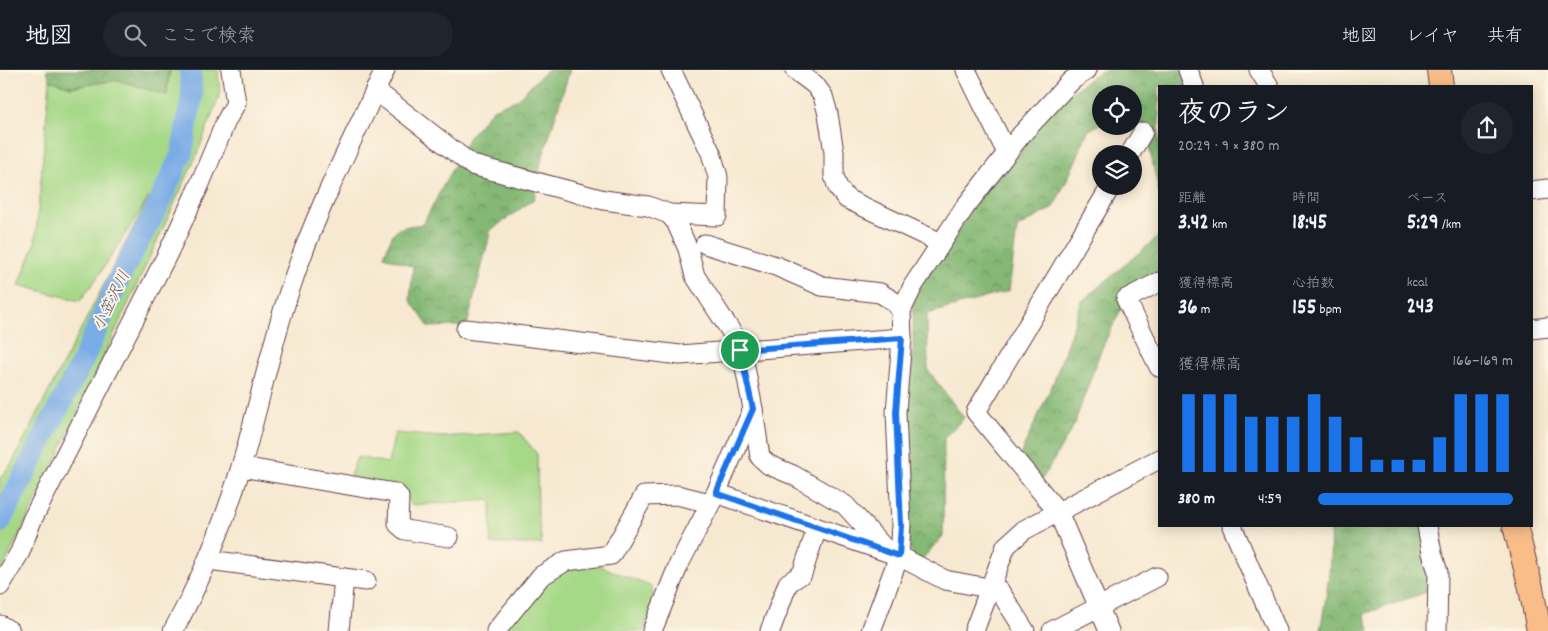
<!DOCTYPE html>
<html lang="ja">
<head>
<meta charset="utf-8">
<style>
	body { margin:0; font-family:Dekko,"Klee One",sans-serif; background:#20242c; color:#f1f3f6; height:100vh; display:flex; flex-direction:column; font-size:19px; white-space:nowrap }
	* { box-sizing:border-box; margin:0 }
	p { font-size:16px; color:#9ea1a6 }
	.icon { flex:none; width:28px; height:28px; fill:none; stroke:currentColor; stroke-width:2; stroke-linecap:round; stroke-linejoin:round }
	.map { position:relative; flex:1; overflow:hidden }
	.drawer { position:absolute; left:1158px; top:15px; width:375px; height:442px; display:flex; flex-direction:column; background:#171b24; border-radius:0px; box-shadow:0 2px 12px #0003 }
	.drawer>* { flex:none }
	.controls { position:absolute; left:1092px; top:15px; display:grid; gap:10px }
	.controls a { display:grid; place-items:center; width:50px; height:50px; border-radius:50%; background:#171b24; box-shadow:0 2px 12px #0003; font-size:25px }
	.pin { position:absolute; display:grid; place-items:center; width:42px; height:42px; color:#fff; margin:-21px; border:2px solid #fff; border-radius:50%; box-shadow:0 1px 5px #0007 }
	.round { display:grid; place-items:center; flex:none; width:52px; height:52px; border-radius:26px; background:#20242c }
	.summary { display:flex; align-items:center; justify-content:space-between; height:85px; padding:0 20px }
	h1 { font-size:28px; font-weight:700; line-height:38px }
	.stats { display:grid; grid-template-columns:repeat(3,1fr); gap:8px; height:85px; padding:5px 20px }
	.stats div { display:grid; align-content:center }
	.stats b { font-size:21px; font-weight:700 }
	.stats small { font-size:14px; font-weight:400 }
	.stats p { font-size:14px }
	.chart { height:140px; padding:10px 20px }
	.chart p { display:flex; justify-content:space-between }
	.chart svg { width:100%; height:90px; margin-top:5px; stroke:#1a73e8; stroke-width:6 }
	ul { padding:0 20px; list-style:none; font-size:16px }
	li { display:grid; grid-template-columns:80px 60px 1fr; align-items:center; height:38px }
	li i { height:12px; border-radius:6px; background:#1a73e8 }
	header { display:flex; align-items:center; gap:30px; box-sizing:border-box; height:70px; padding:0 25px; background:#171b24; border-bottom:1px solid #363941 }
	header strong { font-size:24px }
	nav { display:flex; gap:28px; margin-inline-start:auto; font-size:18px }
	.search { width:350px; height:45px; background:#20242c; display:flex; align-items:center; gap:12px; box-sizing:border-box; padding:0 18px; border-radius:28px; color:#9ea1a6; font-size:19px }
	.map>svg:first-child { display:block }
</style>
</head>
<body>
<header>
<strong>地図</strong>
<div class="search"><svg class="icon" aria-label="search" viewBox="0 0 24 24"><circle cx="10" cy="10" r="6"/><path d="M15 15l6 6"/></svg>ここで検索</div>
<nav><a>地図</a><a>レイヤ</a><a>共有</a></nav>
</header>
<div class="map">
<svg width="1548" height="561" viewBox="0 0 1548 561">
	<defs>
		<pattern id="forest-crowns" width="20" height="18" patternUnits="userSpaceOnUse" patternTransform="scale(1.25)"><rect width="20" height="18" fill="#84b874"/><path d="M2 6a3 3 0 1 1 6 0M12 15a3 3 0 1 1 6 0" fill="none" stroke="#6e955f"/></pattern>
	</defs>
	<rect width="100%" height="100%" fill="#fcf5e5"/>
	<filter id="ink" filterUnits="userSpaceOnUse"><feTurbulence type="fractalNoise" baseFrequency=".02" numOctaves="2"/><feDisplacementMap in="SourceGraphic" scale="10" xChannelSelector="R" yChannelSelector="G"/><feConvolveMatrix kernelMatrix="1 2 1 2 8 2 1 2 1" color-interpolation-filters="sRGB"/></filter>
	<filter id="wash" filterUnits="userSpaceOnUse"><feTurbulence type="fractalNoise" baseFrequency=".0096" numOctaves="4" result="noise"/><feDisplacementMap in="SourceGraphic" scale="20" xChannelSelector="R" yChannelSelector="G"/><feGaussianBlur stdDeviation="1.12" result="paint"/><feColorMatrix in="noise" values="0 0 0 0 0 0 0 0 0 0 0 0 0 0 0 0 0 1.4 0 .05"/><feComposite in="paint" operator="in"/></filter>
	<g filter="url(#wash)">
		<rect width="100%" height="100%" fill="#f7e9d1"/>
		<g fill="#a5d887" stroke="#787c59">
			<path d="M 170,0 L 218,0 L 220,24 L 196,87 L 48,407 L 0,503 L 0,408 L 12,393 L 149,127 L 97,208 L 80,231 L 19,215 L 35,174 L 50,10 L 71,17 L 118,10 L 166,25 Z"/>
			<path d="M 519,362 L 537,384 L 538,445 L 542,474 L 491,474 L 491,430 L 412,435 L 403,420 L 350,406 L 357,387 L 388,393 L 395,363 L 442,367 Z"/>
			<path d="M 583,489 L 652,517 L 653,530 L 645,561 L 492,561 L 541,506 Z"/>
		</g>
		<g fill="url(#forest-crowns)" stroke="#676c50">
			<path d="M 47,0 L 169,0 L 167,25 L 118,10 L 71,17 L 50,10 Z"/>
			<path d="M 547,0 L 570,0 L 541,92 L 534,129 L 491,160 L 466,259 L 456,256 L 429,257 L 410,230 L 413,197 L 384,186 C 395,158 392,158 423,154 L 469,67 L 493,39 L 516,30 Z"/>
			<path d="M 1104,0 L 1188,0 L 1193,16 L 1159,16 L 1159,124 L 1148,71 L 1134,53 L 1134,24 L 1101,24 L 1101,53 L 1088,61 L 1070,104 L 1053,138 L 1017,158 L 1009,221 L 927,244 L 928,300 L 964,348 L 944,368 L 943,466 L 917,495 L 901,455 L 897,365 L 913,280 L 913,216 L 931,168 L 998,94 L 1037,48 L 1093,6 Z"/>
			<path d="M 1159,166 L 1159,212 L 1126,229 L 1101,280 L 1073,357 L 1037,418 L 1017,392 L 1054,311 L 1082,231 Z"/>
			<path d="M 1330,456 L 1427,456 L 1438,518 L 1364,544 L 1370,561 L 1320,561 C 1327,524 1332,494 1330,456 Z"/>
		</g>
		<g fill="none" stroke-linecap="round" stroke-linejoin="round">
			<path stroke="#7aace6" stroke-width="22" d="M 0,452 L 82,292 L 124,198 L 155,142 L 182,83 L 192,25 L 190,0"/>
		</g>
	</g>
	<g filter="url(#ink)">
		<g fill="none" stroke-linecap="round" stroke-linejoin="round">
			<defs>
				<g id="minor">
					<path d="M 795,0 L 815,15 L 823,26 L 828,44 L 834,82 L 834,106 L 838,118 L 847,129 L 941,173"/>
					<path d="M 966,0 L 1007,83"/>
					<path d="M 1188,0 L 1194,16"/>
					<path d="M 1259,0 L 1269,16"/>
					<path d="M 375,20 L 472,95 L 604,130 L 648,136 L 669,144 L 676,152 L 688,179 L 695,206 L 736,269 L 743,287 L 753,339 L 716,423 L 679,494 L 652,561"/>
					<path d="M 1130,84 L 1143,62"/>
					<path d="M 1531,121 L 1548,119"/>
					<path d="M 669,144 L 717,146 L 718,107 L 711,83 L 671,0"/>
					<path d="M 705,174 L 776,196 L 822,216 L 880,223 L 893,231 L 901,241"/>
					<path d="M 1159,212 L 1126,229 L 1159,297"/>
					<path d="M 466,259 L 680,285 L 902,268"/>
					<path d="M 1531,259 L 1548,257"/>
					<path d="M 753,339 L 760,387 L 769,395 L 793,405 L 845,435 L 887,481"/>
					<path d="M 241,397 L 395,423 L 399,427 L 398,454 L 405,460 L 449,467"/>
					<path d="M 716,423 L 899,486 L 945,510 L 999,520 L 1025,561"/>
					<path d="M 1232,456 L 1277,561"/>
					<path d="M 1427,456 L 1432,483 L 1438,502 L 1437,561"/>
					<path d="M 209,490 L 366,511"/>
					<path d="M 0,516 L 20,482 L 32,450 L 168,183 L 199,116 L 226,51 L 236,33 L 231,0"/>
					<path d="M 0,555 L 10,561"/>
					<path d="M 173,561 C 202,509 224,454 241,397 C 258,339 270,280 289,222 C 314,145 351,73 385,0"/>
					<path d="M 339,561 L 344,508"/>
					<path d="M 496,561 L 541,506 L 566,491 L 611,485 L 644,426 L 677,425 L 710,433"/>
					<path d="M 770,561 L 788,513 L 802,504 L 817,458"/>
					<path d="M 871,561 L 899,486 L 901,455 L 896,342 L 902,268 L 901,241 L 913,216 L 965,137 L 1021,65 L 1071,11 L 1087,0"/>
					<path d="M 974,561 L 1006,476 L 1024,460 L 1159,389"/>
					<path d="M 1052,561 L 1157,507"/>
					<path d="M 1109,561 L 1058,442 L 976,342 L 1111,116"/>
				</g>
				<g id="major">
					<path d="M 1439,0 L 1441,16"/>
					<path d="M 1515,456 L 1531,518 L 1539,561"/>
				</g>
			</defs>
			<use href="#minor" stroke="#643d44" stroke-width="21"/>
			<use href="#major" stroke="#643d44" stroke-width="26"/>
			<use href="#minor" stroke="#fff" stroke-width="19"/>
			<use href="#major" stroke="#f8bd89" stroke-width="24"/>
		</g>
	</g>
	<g fill="none" stroke-linecap="round" stroke-linejoin="round" filter="url(#ink)">
		<defs>
			<path id="route" d="M 902,268 L 896,342 L 901,455 L 899,486 L 716,423 L 753,339 L 740,280 Z"/>
		</defs>
		<use href="#route" stroke="#fff" stroke-width="10"/>
		<use href="#route" stroke="#1a73e8" stroke-width="6"/>
	</g>
	<g text-anchor="middle" stroke-width="4" stroke-linejoin="round" paint-order="stroke">
		<g font-size="16" font-style="italic" fill="#5b506c" stroke="#fcf5e5">
			<text transform="translate(110 230) rotate(-64)" y="6">小笠沢川</text>
		</g>
	</g>
</svg>
<div class="controls">
<a><svg class="icon" aria-label="locate" viewBox="0 0 24 24"><circle cx="12" cy="12" r="6"/><path d="M12 2v4M12 18v4M2 12h4M18 12h4"/></svg></a>
<a><svg class="icon" aria-label="layers" viewBox="0 0 24 24"><path d="M12 4l9 5-9 5-9-5zM3 14l9 5 9-5"/></svg></a>
</div>
<div class="pin" style="left:740px;top:280px;background:#1e9e55"><svg class="icon" aria-label="arrive" viewBox="0 0 24 24"><path d="M6 21V4h12l-3 4 3 4H6"/></svg></div>
<section class="drawer">
<div class="summary"><div><h1>夜のラン</h1><p>20:29 · 9 × 380 m</p></div><a class="round"><svg class="icon" aria-label="share" viewBox="0 0 24 24"><path d="M12 15V3M7 8l5-5 5 5M5 13v7h14v-7"/></svg></a></div>
<div class="stats">
<div><p>距離</p><b>3.42<small> km</small></b></div>
<div><p>時間</p><b>18:45</b></div>
<div><p>ペース</p><b>5:29<small> /km</small></b></div>
</div>
<div class="stats">
<div><p>獲得標高</p><b>36<small> m</small></b></div>
<div><p>心拍数</p><b>155<small> bpm</small></b></div>
<div><p>kcal</p><b>243</b></div>
</div>
<div class="chart"><p><span>獲得標高</span>166–169 m</p>
<svg viewBox="0 0 160 44" preserveAspectRatio="none"><path d="M5 44V6M15 44V6M25 44V6M35 44V17M45 44V17M55 44V17M65 44V6M75 44V17M85 44V27M95 44V38M105 44V38M115 44V38M125 44V27M135 44V6M145 44V6M155 44V6"/></svg>
</div>
<ul>
<li><b>380 m</b>4:59<i style="width:100%"></i></li>
</ul>
</section>
</div>
</body>
</html>
